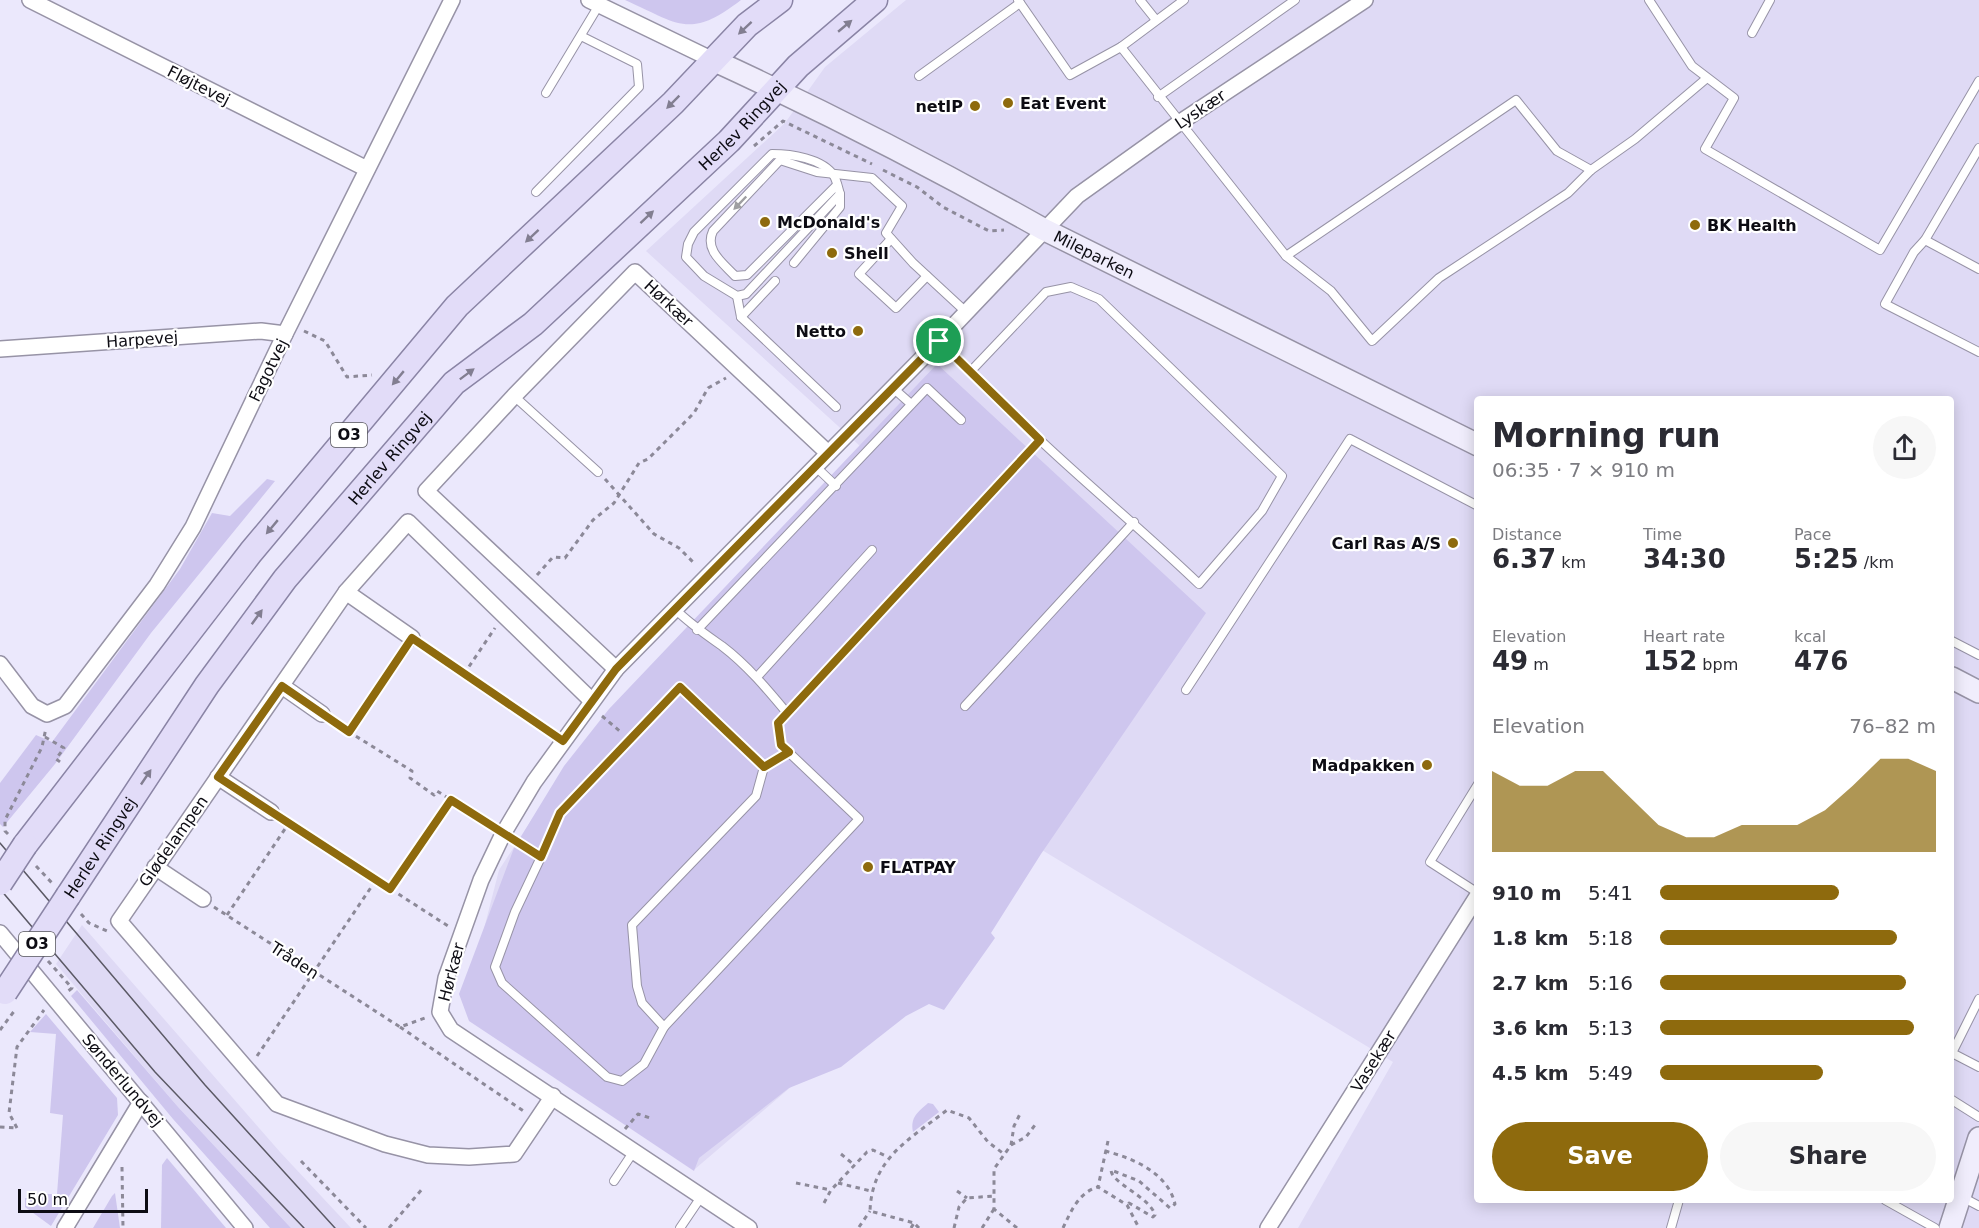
<!DOCTYPE html>
<html lang="en">
<head>
<meta charset="utf-8">
<style>
	body { margin:0; font-family:"DejaVu Sans",sans-serif; background:#f7f7f7; color:#2b2b33; height:100vh; display:flex; flex-direction:column; font-size:22px; white-space:nowrap }
	* { box-sizing:border-box; margin:0 }
	p { font-size:20px; color:#7c7c81 }
	.icon { flex:none; width:33px; height:33px; fill:none; stroke:currentColor; stroke-width:2; stroke-linecap:round; stroke-linejoin:round }
	.map { position:relative; flex:1; overflow:hidden }
	.details { position:absolute; left:1474px; top:396px; width:480px; height:807px; display:flex; flex-direction:column; background:#fff; border-radius:6px; box-shadow:0 3px 15px #0003 }
	.details>* { flex:none }
	.scale { position:absolute; left:18px; bottom:15px; width:130px; box-sizing:border-box; padding-left:6px; border:3px solid #0d0c13; border-top:0; font-size:16px; line-height:21px; white-space:nowrap; color:#0d0c13; -webkit-text-stroke:4px #fff; paint-order:stroke }
	.pin { position:absolute; display:grid; place-items:center; width:51px; height:51px; color:#fff; margin:-26px; border:3px solid #fff; border-radius:50%; box-shadow:0 2px 6px #0007 }
	.round { display:grid; place-items:center; flex:none; width:63px; height:63px; border-radius:32px; background:#f7f7f7 }
	.overview { display:flex; align-items:center; justify-content:space-between; height:102px; padding:0 18px }
	h1 { font-size:33px; font-weight:700; line-height:45px }
	.metrics { display:grid; grid-template-columns:repeat(3,1fr); gap:9px; height:102px; padding:6px 18px }
	.metrics div { display:grid; align-content:center }
	.metrics b { font-size:26px; font-weight:700 }
	.metrics small { font-size:16px; font-weight:400 }
	.metrics p { font-size:16px }
	.chart { height:168px; padding:12px 18px }
	.chart p { display:flex; justify-content:space-between }
	.chart svg { width:100%; height:108px; margin-top:6px; fill:#8e6a0d; opacity:.7 }
	.button { display:flex; gap:12px; margin-top:auto; padding:12px 18px }
	.button a { flex:1; height:69px; border-radius:36px; background:#8e6a0d; color:#fff; font-size:24px; font-weight:700; line-height:69px; text-align:center }
	.button a+a { background:#f7f7f7; color:#2b2b33 }
	ul { padding:0 18px; list-style:none; font-size:20px }
	li { display:grid; grid-template-columns:96px 72px 1fr; align-items:center; height:45px }
	li i { height:15px; border-radius:8px; background:#8e6a0d }
	.map>svg:first-child { display:block }
</style>
</head>
<body>
<div class="map">
<svg width="1979" height="1228" viewBox="0 0 1979 1228">
	<rect width="100%" height="100%" fill="#ebe8fc"/>
	<g fill="#dfdaf5" fill-rule="evenodd">
		<path d="M 906,0 L 1979,0 L 1979,1228 L 1298,1228 L 1393,1062 L 1037,847 L 848,1038 L 695,1169 L 464,1007 L 499,870 L 547,796 L 860,446 L 646,251 L 785,123 L 825,67 ZM 1478,399 L 1952,399 L 1952,1200 L 1478,1200 Z"/>
		<path d="M 82,925 L 280,1152 L 351,1228 L 291,1228 L 179,1108 L 56,964 Z"/>
	</g>
	<g fill="#cec6ee">
		<path d="M 625,0 L 741,0 C 689,40 679,24 625,0 Z"/>
		<path d="M 937,364 L 1206,613 L 1041,854 L 991,933 L 995,938 L 944,1010 L 929,1004 L 906,1016 L 841,1067 L 789,1088 L 699,1158 L 694,1171 L 469,1021 L 459,994 L 514,848 L 564,766 L 609,709 Z"/>
		<path d="M 267,479 L 275,481 L 151,633 L 55,764 L 3,827 L 0,824 L 0,783 L 36,735 L 52,742 L 180,569 L 212,513 L 230,516 Z"/>
		<path d="M 77,990 L 179,1108 L 291,1228 L 270,1228 L 173,1119 L 71,996 Z"/>
		<path d="M 46,1014 L 117,1098 L 118,1115 L 51,1226 L 25,1207 L 25,1198 L 41,1199 L 42,1194 L 57,1194 L 63,1115 L 50,1113 L 56,1034 L 30,1032 Z"/>
		<path d="M 928,1103 L 933,1104 L 939,1112 L 913,1132 C 910,1117 918,1112 928,1103 Z"/>
		<path d="M 167,1158 L 226,1228 L 161,1228 L 162,1165 Z"/>
		<path d="M 115,1193 L 120,1228 L 93,1228 L 112,1196 Z"/>
	</g>
	<g fill="none" stroke-linecap="round" stroke-linejoin="round">
		<defs>
			<g id="lane">
				<path d="M 1018,0 L 1070,75 L 1121,47 L 1184,0"/>
				<path d="M 1140,0 L 1156,20"/>
				<path d="M 1649,0 L 1692,66 L 1734,98 L 1705,149 L 1880,250 L 1979,81"/>
				<path d="M 1752,33 L 1770,0"/>
				<path d="M 1121,47 L 1286,256 L 1516,100 L 1557,151 L 1591,170"/>
				<path d="M 919,76 L 1020,3"/>
				<path d="M 546,93 L 599,5"/>
				<path d="M 1158,97 L 1295,0"/>
				<path d="M 1979,148 L 1925,240 L 1979,269"/>
				<path d="M 772,154 C 790,154 823,158 834,176 C 837,181 838,188 840,194 L 746,294 L 737,296 L 704,276 L 686,257 L 688,244 L 694,232 Z"/>
				<path d="M 837,185 L 747,275 L 735,276 C 723,263 704,250 713,231 L 780,160 L 817,172 L 872,178 L 902,206 L 886,233 L 913,263 L 966,312"/>
				<path d="M 536,192 L 639,87 L 637,64 L 581,36"/>
				<path d="M 891,239 L 859,274 L 896,308 L 927,276"/>
				<path d="M 1925,240 L 1914,252 L 1885,304 L 1979,352"/>
				<path d="M 1286,256 L 1331,291 L 1372,341 L 1439,278 L 1568,193 L 1591,170 L 1635,139 L 1707,78"/>
				<path d="M 794,263 L 840,207 L 840,194"/>
				<path d="M 737,296 L 741,317 L 836,407"/>
				<path d="M 741,317 L 775,281"/>
				<path d="M 939,341 C 972,374 1005,408 1040,440 C 1092,489 1147,534 1199,584 L 1262,511 L 1282,476 L 1099,299 L 1071,287 L 1046,292 L 970,372"/>
				<path d="M 893,388 L 911,404"/>
				<path d="M 514,396 L 598,472"/>
				<path d="M 815,466 L 836,486"/>
				<path d="M 675,609 C 690,624 705,634 722,646 C 747,665 767,689 787,713"/>
				<path d="M 697,630 L 927,388 L 961,420"/>
				<path d="M 1952,641 L 1979,655"/>
				<path d="M 757,677 L 872,550"/>
				<path d="M 1186,690 L 1350,439 L 1478,506"/>
				<path d="M 965,706 L 1134,522"/>
				<path d="M 764,767 L 789,752"/>
				<path d="M 1478,784 L 1430,862 L 1478,893"/>
				<path d="M 503,834 L 541,857 L 515,912 L 495,967 L 502,983 L 607,1077 L 622,1081 L 644,1064 L 664,1027 L 642,1003 L 637,986 L 632,925 L 756,796 L 764,767 L 680,687 L 560,813 L 541,857"/>
				<path d="M 664,1027 L 859,819 L 781,745 L 778,723 L 1040,440"/>
				<path d="M 1952,1053 L 1979,999"/>
				<path d="M 1952,1053 L 1979,1067"/>
				<path d="M 1952,1100 L 1979,1117"/>
				<path d="M 614,1181 L 634,1151"/>
				<path d="M 1962,1197 L 1979,1206"/>
				<path d="M 1885,1200 L 1935,1228"/>
				<path d="M 680,1228 L 701,1197"/>
				<path d="M 1671,1228 L 1679,1200"/>
			</g>
			<g id="street">
				<path d="M 30,0 L 367,169"/>
				<path d="M 589,0 L 713,60"/>
				<path d="M 0,349 L 261,331 L 285,334"/>
				<path d="M 346,592 L 412,638"/>
				<path d="M 0,664 L 32,706 L 47,714 L 65,706 L 157,585 L 193,527 L 285,334 L 452,0"/>
				<path d="M 616,669 L 426,491 L 514,396 L 635,272 L 828,453"/>
				<path d="M 282,686 L 322,714"/>
				<path d="M 218,777 L 271,812"/>
				<path d="M 155,867 L 203,899"/>
				<path d="M 0,933 L 245,1228"/>
				<path d="M 553,1096 L 514,1154 L 469,1157 L 428,1155 L 385,1144 L 277,1104 L 119,921 L 346,592 L 408,522 L 592,701"/>
				<path d="M 65,1228 L 141,1102"/>
				<path d="M 749,1228 L 451,1030 L 440,1012 L 446,978 L 481,880 L 503,834 L 534,782 L 616,669 L 939,341 L 1077,196 L 1179,123 L 1365,0"/>
				<path d="M 1268,1228 L 1478,895"/>
			</g>
			<g id="secondary">
				<path id="s1" d="M 713,60 C 826,112 935,168 1043,229 L 1478,445"/>
				<path d="M 1952,678 L 1979,692"/>
				<path d="M 1950,1228 L 1979,1138"/>
			</g>
			<g id="primary">
				<path d="M 25,845 L 251,552 L 457,306 L 673,103 L 747,25 L 780,0"/>
				<path id="s2" d="M 68,896 L 207,685 L 285,579 L 454,383 L 533,324 L 729,141 L 798,66 L 875,0"/>
			</g>
		</defs>
		<use href="#lane" stroke="#9793a6" stroke-width="10"/>
		<use href="#street" stroke="#9793a6" stroke-width="18"/>
		<use href="#secondary" stroke="#9793a6" stroke-width="24"/>
		<use href="#primary" stroke="#8a84a5" stroke-width="27"/>
		<g stroke="#8c8998" stroke-width="3" stroke-dasharray="4.5 4.5" stroke-linecap="butt">
			<path d="M 754,146 L 783,121 L 872,164"/>
			<path d="M 883,170 L 917,187 L 943,207 L 983,228 L 989,231 L 1004,230"/>
			<path d="M 304,331 L 325,341 L 347,377 L 372,375"/>
			<path d="M 605,479 L 654,534 L 679,548 L 695,564"/>
			<path d="M 537,575 L 553,557 L 565,558 L 593,520 L 614,503 L 639,463 L 648,459 L 694,413 L 708,388 L 726,378"/>
			<path d="M 425,647 L 551,733"/>
			<path d="M 464,674 L 495,628"/>
			<path d="M 602,716 L 622,733"/>
			<path d="M 333,722 L 412,771 L 410,778 L 434,795 L 437,791 L 492,826"/>
			<path d="M 349,732 L 404,650"/>
			<path d="M 45,737 L 64,748 L 56,759 L 63,764"/>
			<path d="M 285,821 L 448,926"/>
			<path d="M 8,834 L 5,831 L 5,820 L 42,747 L 46,728"/>
			<path d="M 36,866 L 52,883"/>
			<path d="M 390,889 L 451,800"/>
			<path d="M 214,907 L 400,1027 L 425,1018"/>
			<path d="M 81,914 L 89,923 L 107,931"/>
			<path d="M 227,915 L 289,823"/>
			<path d="M 48,961 L 72,988 L 67,992"/>
			<path d="M 400,1027 L 525,1112"/>
			<path d="M 0,1030 L 15,1010"/>
			<path d="M 257,1056 L 376,880"/>
			<path d="M 0,1127 L 17,1128"/>
			<path d="M 17,1128 L 9,1113 L 17,1047 L 44,1010"/>
			<path d="M 625,1129 L 638,1114 L 650,1118"/>
			<path d="M 1108,1141 L 1098,1187 L 1127,1205 L 1139,1228"/>
			<path d="M 1011,1145 L 1026,1137 L 1035,1125"/>
			<path d="M 1105,1151 C 1133,1158 1168,1173 1175,1204 L 1170,1208 L 1139,1181 L 1111,1170 C 1111,1183 1150,1197 1155,1215 L 1153,1217 L 1129,1203 L 1127,1205"/>
			<path d="M 841,1154 L 853,1164"/>
			<path d="M 301,1161 L 366,1228"/>
			<path d="M 122,1167 L 123,1228"/>
			<path d="M 796,1183 L 831,1190"/>
			<path d="M 838,1183 L 871,1191"/>
			<path d="M 957,1191 L 967,1198"/>
			<path d="M 824,1203 L 831,1190 L 867,1152 L 873,1150 L 888,1157"/>
			<path d="M 859,1227 L 870,1211"/>
			<path d="M 389,1228 L 423,1188"/>
			<path d="M 911,1228 L 914,1223"/>
			<path d="M 919,1228 L 914,1223 L 870,1211 C 872,1158 909,1140 947,1110 L 969,1118 L 988,1142 L 1004,1154"/>
			<path d="M 954,1228 L 959,1207 L 967,1198 L 994,1196"/>
			<path d="M 982,1228 L 994,1209"/>
			<path d="M 1017,1228 L 994,1209 L 994,1169 L 1011,1145 L 1014,1126 L 1020,1114"/>
			<path d="M 1063,1228 C 1071,1211 1079,1192 1098,1187"/>
		</g>
		<use href="#lane" stroke="#fff" stroke-width="8"/>
		<use href="#street" stroke="#fff" stroke-width="15"/>
		<use href="#secondary" stroke="#f0edfc" stroke-width="21"/>
		<use href="#primary" stroke="#e2dcf8" stroke-width="24"/>
		<g stroke="#5b5965" stroke-width="1.5">
			<path d="M 0,843 L 205,1085 L 335,1228"/>
			<path d="M 0,889 L 155,1072 L 304,1228"/>
		</g>
		<defs>
			<g id="primary-bridge">
				<path d="M 0,883 L 25,845"/>
				<path d="M 5,992 L 68,896"/>
			</g>
		</defs>
		<use href="#primary-bridge" stroke="#8a84a5" stroke-width="27" stroke-linecap="butt"/>
		<use href="#primary-bridge" stroke="#e2dcf8" stroke-width="24"/>
	</g>
	<defs><path id="oneway-solid" d="M-6-.8H1V-3.2L6.5 0L1 3.2V.8H-6Z" transform="scale(1.5)"/></defs>
	<g fill="#827e91">
		<use href="#oneway-solid" transform="translate(845 26) rotate(-40)"/>
		<use href="#oneway-solid" transform="translate(745 28) rotate(137)"/>
		<use href="#oneway-solid" transform="translate(673 102) rotate(135)"/>
		<use href="#oneway-solid" transform="translate(647 217) rotate(-43)"/>
		<use href="#oneway-solid" transform="translate(532 236) rotate(137)"/>
		<use href="#oneway-solid" transform="translate(467 374) rotate(-37)"/>
		<use href="#oneway-solid" transform="translate(398 378) rotate(130)"/>
		<use href="#oneway-solid" transform="translate(272 527) rotate(130)"/>
		<use href="#oneway-solid" transform="translate(257 617) rotate(-54)"/>
		<use href="#oneway-solid" transform="translate(146 777) rotate(-56)"/>
	</g>
	<use fill="#9e9ea1" href="#oneway-solid" transform="translate(740 203) rotate(134)"/>
	<g fill="none" stroke-linecap="round" stroke-linejoin="round">
		<defs>
			<path id="route" d="M 939,341 L 1040,440 L 778,723 L 781,745 L 789,752 L 764,767 L 680,687 L 560,813 L 541,857 L 451,800 L 390,889 L 218,777 L 282,686 L 349,732 L 412,638 L 563,741 L 616,669 Z"/>
		</defs>
		<use href="#route" stroke="#fff" stroke-width="12"/>
		<use href="#route" stroke="#8e6a0d" stroke-width="8"/>
	</g>
	<g fill="#8e6a0d" stroke="#fff" stroke-width="2">
		<circle cx="1008" cy="103" r="6"/>
		<circle cx="975" cy="106" r="6"/>
		<circle cx="765" cy="222" r="6"/>
		<circle cx="1695" cy="225" r="6"/>
		<circle cx="832" cy="253" r="6"/>
		<circle cx="858" cy="331" r="6"/>
		<circle cx="1453" cy="543" r="6"/>
		<circle cx="1427" cy="765" r="6"/>
		<circle cx="868" cy="867" r="6"/>
	</g>
	<g text-anchor="middle" stroke-width="4.5" stroke-linejoin="round" paint-order="stroke">
		<g fill="#fff" stroke="#56555a" stroke-width="1.5">
			<rect x="331" y="423" width="36" height="24" rx="4.5"/>
			<rect x="19" y="932" width="36" height="24" rx="4.5"/>
		</g>
		<g font-size="15" font-weight="bold" fill="#0d0c13">
			<text x="349" y="440">O3</text>
			<text x="37" y="949">O3</text>
		</g>
		<g font-size="16" fill="#0d0c13" stroke="#fff">
			<text transform="translate(199 85) rotate(27)" y="6">Fløjtevej</text>
			<text transform="translate(1200 109) rotate(-34)" y="6">Lyskær</text>
			<text dy="6" stroke="none"><textPath href="#s2" startOffset="1030">Herlev Ringvej</textPath></text>
			<text dy="6" stroke="none"><textPath href="#s1" startOffset="428">Mileparken</textPath></text>
			<text transform="translate(669 303) rotate(43)" y="6">Hørkær</text>
			<text transform="translate(142 339) rotate(-4)" y="6">Harpevej</text>
			<text transform="translate(268 370) rotate(-64)" y="6">Fagotvej</text>
			<text dy="6" stroke="none"><textPath href="#s2" startOffset="544">Herlev Ringvej</textPath></text>
			<text transform="translate(173 841) rotate(-55)" y="6">Glødelampen</text>
			<text dy="6" stroke="none"><textPath href="#s2" startOffset="58">Herlev Ringvej</textPath></text>
			<text transform="translate(295 960) rotate(33)" y="6">Tråden</text>
			<text transform="translate(451 972) rotate(-75)" y="6">Hørkær</text>
			<text transform="translate(1373 1061) rotate(-58)" y="6">Vasekær</text>
			<text transform="translate(123 1080) rotate(50)" y="6">Sønderlundvej</text>
		</g>
		<g font-size="16" font-weight="bold" fill="#0d0c13" stroke="#fff" text-anchor="start">
			<text x="1020" y="109">Eat Event</text>
			<text x="963" y="112" text-anchor="end">netIP</text>
			<text x="777" y="228">McDonald's</text>
			<text x="1707" y="231">BK Health</text>
			<text x="844" y="259">Shell</text>
			<text x="846" y="337" text-anchor="end">Netto</text>
			<text x="1441" y="549" text-anchor="end">Carl Ras A/S</text>
			<text x="1415" y="771" text-anchor="end">Madpakken</text>
			<text x="880" y="873">FLATPAY</text>
		</g>
	</g>
</svg>
<div class="scale">50 m</div>
<div class="pin" style="left:939px;top:341px;background:#1e9e55"><svg class="icon" aria-label="arrive" viewBox="0 0 24 24"><path d="M6 21V4h12l-3 4 3 4H6"/></svg></div>
<section class="details">
<div class="overview"><div><h1>Morning run</h1><p>06:35 · 7 × 910 m</p></div><a class="round"><svg class="icon" aria-label="share" viewBox="0 0 24 24"><path d="M12 15V3M7 8l5-5 5 5M5 13v7h14v-7"/></svg></a></div>
<div class="metrics">
<div><p>Distance</p><b>6.37<small> km</small></b></div>
<div><p>Time</p><b>34:30</b></div>
<div><p>Pace</p><b>5:25<small> /km</small></b></div>
</div>
<div class="metrics">
<div><p>Elevation</p><b>49<small> m</small></b></div>
<div><p>Heart rate</p><b>152<small> bpm</small></b></div>
<div><p>kcal</p><b>476</b></div>
</div>
<div class="chart"><p><span>Elevation</span>76–82 m</p>
<svg viewBox="0 0 160 44" preserveAspectRatio="none"><path d="M0 44V11L10 17L20 17L30 11L40 11L50 22L60 33L70 38L80 38L90 33L100 33L110 33L120 27L130 17L140 6L150 6L160 11V44z"/></svg>
</div>
<ul>
<li><b>910 m</b>5:41<i style="width:65%"></i></li>
<li><b>1.8 km</b>5:18<i style="width:86%"></i></li>
<li><b>2.7 km</b>5:16<i style="width:89%"></i></li>
<li><b>3.6 km</b>5:13<i style="width:92%"></i></li>
<li><b>4.5 km</b>5:49<i style="width:59%"></i></li>
</ul>
<div class="button"><a>Save</a><a>Share</a></div>
</section>
</div>
</body>
</html>
